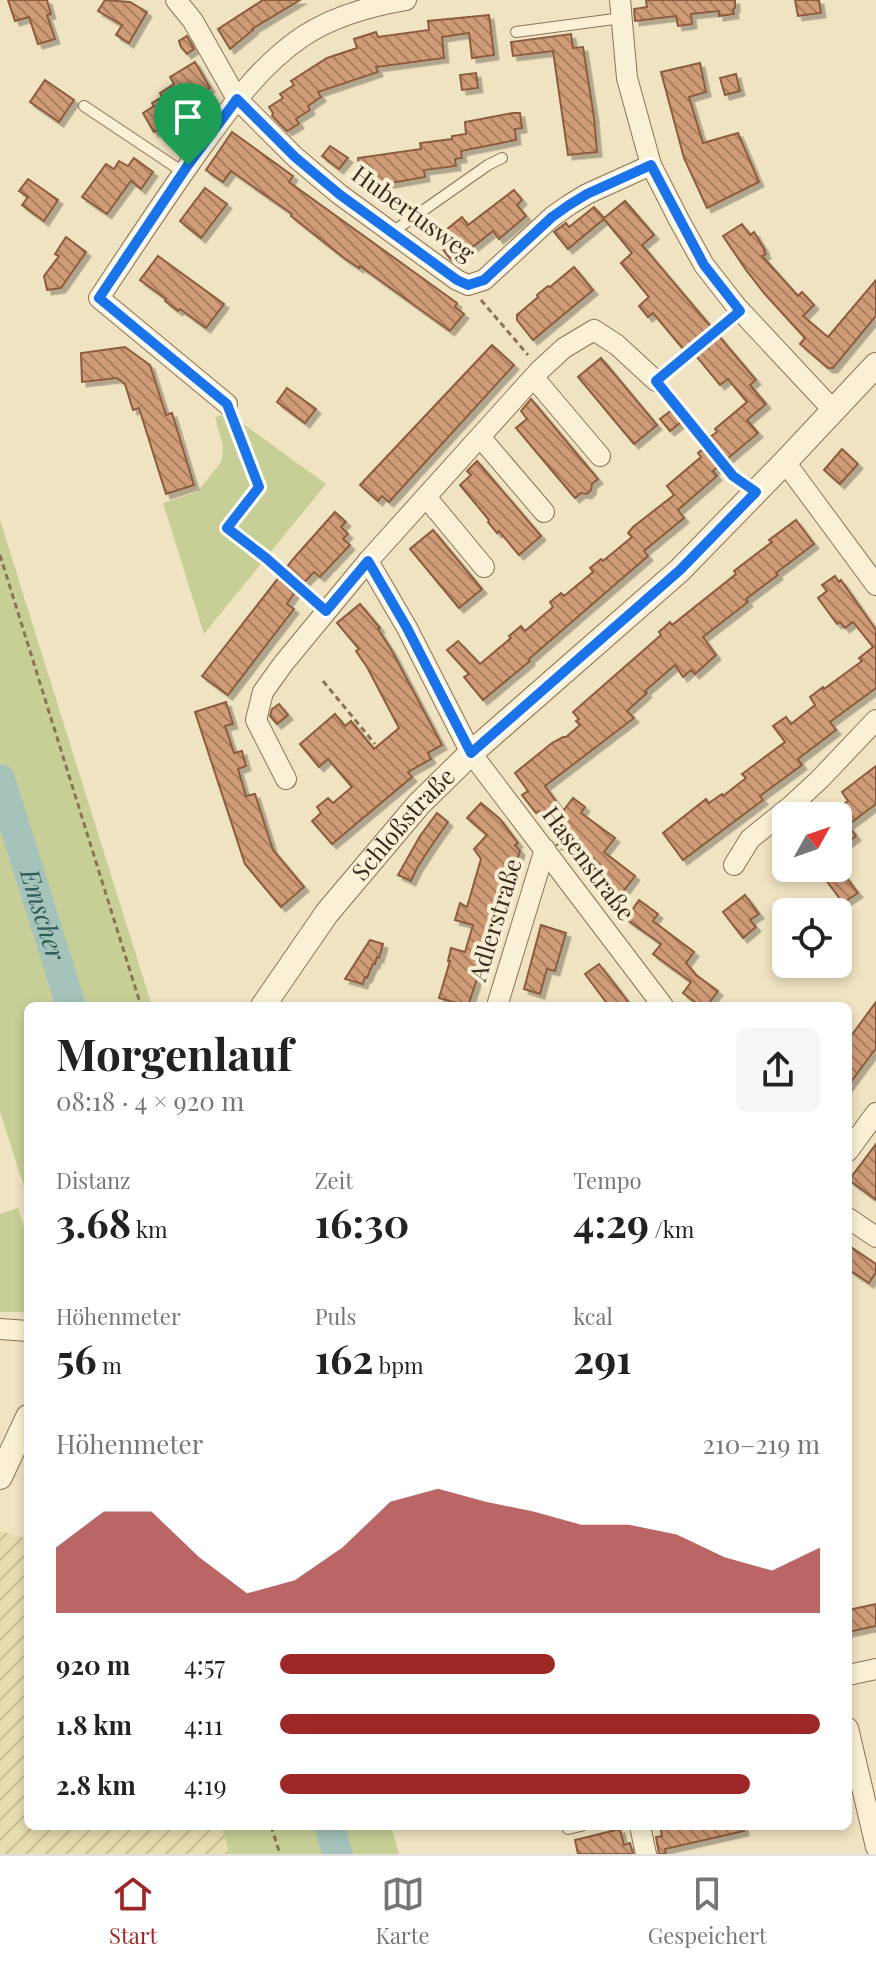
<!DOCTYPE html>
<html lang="de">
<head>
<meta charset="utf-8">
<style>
	body { margin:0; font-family:"Playfair Display",serif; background:#f6f6f6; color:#222; height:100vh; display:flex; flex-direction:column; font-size:30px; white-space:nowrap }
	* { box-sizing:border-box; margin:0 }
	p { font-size:26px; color:#767676 }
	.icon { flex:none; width:44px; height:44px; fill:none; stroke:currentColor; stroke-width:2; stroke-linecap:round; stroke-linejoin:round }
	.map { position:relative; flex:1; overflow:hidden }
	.sheet { position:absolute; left:24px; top:1002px; width:828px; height:828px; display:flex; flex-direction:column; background:#fff; border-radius:12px; box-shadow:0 4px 12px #0003 }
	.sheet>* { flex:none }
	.needle { width:52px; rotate:50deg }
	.buttons { position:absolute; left:772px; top:802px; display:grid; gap:16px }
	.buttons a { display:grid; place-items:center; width:80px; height:80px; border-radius:12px; background:#fff; box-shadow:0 4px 12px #0003; font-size:40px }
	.pin { position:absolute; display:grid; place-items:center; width:68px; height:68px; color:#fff; margin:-82px -34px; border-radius:50% 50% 50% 0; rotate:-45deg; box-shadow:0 0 8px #0007 }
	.pin .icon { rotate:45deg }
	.round { display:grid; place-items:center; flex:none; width:84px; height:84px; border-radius:12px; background:#f6f6f6 }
	.summary { display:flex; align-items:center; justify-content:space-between; height:136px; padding:0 32px }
	h1 { font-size:44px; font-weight:700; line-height:60px }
	.stats { display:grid; grid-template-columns:repeat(3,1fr); gap:12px; height:136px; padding:8px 32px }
	.stats div { display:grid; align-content:center }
	.stats b { font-size:40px; font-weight:700 }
	.stats small { font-size:22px; font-weight:400 }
	.stats p { font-size:22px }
	.chart { height:224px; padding:16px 32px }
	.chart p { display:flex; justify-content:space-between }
	.chart svg { width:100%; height:144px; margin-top:8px; fill:#9d2626; opacity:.7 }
	ul { padding:0 32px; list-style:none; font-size:26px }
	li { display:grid; grid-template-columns:128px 96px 1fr; align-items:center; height:60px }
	li i { height:20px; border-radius:10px; background:#9d2626 }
	.tabs { display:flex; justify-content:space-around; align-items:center; height:112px; border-top:2px solid #e0e0e0; background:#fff; font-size:22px; color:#767676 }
	.tabs a { display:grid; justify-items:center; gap:4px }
	.tabs .active { color:#9d2626 }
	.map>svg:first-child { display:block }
</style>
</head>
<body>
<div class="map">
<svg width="876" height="1854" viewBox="0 0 876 1854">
	<defs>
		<pattern id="farmland-furrows" width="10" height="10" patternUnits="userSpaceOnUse" patternTransform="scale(2)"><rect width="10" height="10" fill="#e6ddaf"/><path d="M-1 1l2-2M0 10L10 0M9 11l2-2" fill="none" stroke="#c6be96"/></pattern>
		<pattern id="building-back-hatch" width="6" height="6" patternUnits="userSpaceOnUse" patternTransform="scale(2)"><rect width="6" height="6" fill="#d09c77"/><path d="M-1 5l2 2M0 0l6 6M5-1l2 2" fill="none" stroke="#aa7f61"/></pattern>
		<filter id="shadow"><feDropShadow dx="4.5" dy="4.5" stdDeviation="0" flood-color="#0004"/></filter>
	</defs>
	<rect width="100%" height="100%" fill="#f0e3c2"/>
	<path fill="url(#farmland-furrows)" d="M 0,1531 L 28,1539 L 28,1826 L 221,1826 L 230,1854 L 0,1854 Z"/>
	<g fill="#c8cf96">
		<path d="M 224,410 L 326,484 L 204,634 L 163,503 L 197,492 L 218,466 L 222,460 L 223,446 L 215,417 L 220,416 Z"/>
		<path d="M 0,520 L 152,1006 L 28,1006 L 28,1199 L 0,1112 Z"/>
		<path d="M 18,1208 L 28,1239 L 28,1312 L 0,1312 L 0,1214 Z"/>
		<path d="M 221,1826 L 391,1826 L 399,1854 L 230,1854 Z"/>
	</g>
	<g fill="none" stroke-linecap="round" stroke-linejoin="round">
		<g stroke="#a5c3ba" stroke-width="30">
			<path id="s1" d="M 0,779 L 71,1006"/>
			<path d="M 329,1826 L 338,1854"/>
		</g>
	</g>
	<g fill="url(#building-back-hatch)" stroke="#8b5c3d" stroke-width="2" filter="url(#shadow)">
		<path d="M 8,0 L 47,0 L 51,14 L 47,15 L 55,39 L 38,44 L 29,17 L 15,21 Z"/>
		<path d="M 105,0 L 130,2 L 147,12 L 129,43 L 116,35 L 122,25 L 98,11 Z"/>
		<path d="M 263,0 L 300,0 L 252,29 L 253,30 L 230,49 L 218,29 Z"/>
		<path d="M 646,0 L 735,0 L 735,8 L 733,9 L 734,14 L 719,16 L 719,11 L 691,14 L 692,24 L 678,26 L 676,16 L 635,21 L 634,9 L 647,7 Z"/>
		<path d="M 795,0 L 819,0 L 821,13 L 798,16 Z"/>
		<path d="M 489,15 L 494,55 L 472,58 L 469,33 L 442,37 L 444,58 L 376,67 L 378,72 L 318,92 L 321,97 L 308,106 L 310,110 L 296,119 L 299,124 L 287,131 L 272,116 L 273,113 L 269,107 L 283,98 L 280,94 L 294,85 L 291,81 L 327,58 L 357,48 L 354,39 L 376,32 L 378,37 L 429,30 L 428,21 Z"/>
		<path d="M 571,34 L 573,48 L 583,47 L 594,117 L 597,152 L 568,155 L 553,51 L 513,56 L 511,42 Z"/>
		<path d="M 187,36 L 194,49 L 187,54 L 181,47 L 179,41 Z"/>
		<path d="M 195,62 L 210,88 L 170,111 L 175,119 L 154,132 L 143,113 L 154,106 L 152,103 L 162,97 L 160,93 L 174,84 L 170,77 Z"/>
		<path d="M 700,63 L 706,92 L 689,97 L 703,143 L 738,133 L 759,182 L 707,208 L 684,158 L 661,72 Z"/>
		<path d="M 476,73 L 478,88 L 462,90 L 460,75 Z"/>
		<path d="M 736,74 L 740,91 L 725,95 L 720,78 Z"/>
		<path d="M 45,80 L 74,100 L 59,122 L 30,102 Z"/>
		<path d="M 513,113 L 520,113 L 522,128 L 515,129 L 516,140 L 461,151 L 462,158 L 455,159 L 456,166 L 424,170 L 425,177 L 362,188 L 358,158 L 421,149 L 420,143 L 452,139 L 452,136 L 466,134 L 465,122 Z"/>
		<path d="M 232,132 L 293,176 L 289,182 L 457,303 L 455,307 L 464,314 L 450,331 L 360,266 L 359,268 L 344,258 L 291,216 L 292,214 L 231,171 L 223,182 L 206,170 Z"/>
		<path d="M 330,146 L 348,158 L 339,169 L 322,156 Z"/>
		<path d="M 134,158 L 153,172 L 141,189 L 131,181 L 107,214 L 82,197 L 106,164 L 114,169 L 119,161 L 128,166 Z"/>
		<path d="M 28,179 L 58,200 L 44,221 L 22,205 L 28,197 L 19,191 Z"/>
		<path d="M 205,188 L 227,204 L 201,238 L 180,221 Z"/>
		<path d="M 514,190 L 522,200 L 517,205 L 526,216 L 499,239 L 493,231 L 454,262 L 451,260 L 435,239 L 462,217 L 468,225 Z"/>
		<path d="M 625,201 L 654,235 L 642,245 L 756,380 L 750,385 L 766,404 L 747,420 L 758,433 L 713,471 L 717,476 L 678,510 L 684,518 L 644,551 L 648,556 L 529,659 L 530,661 L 483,700 L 464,677 L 469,674 L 447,650 L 458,641 L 480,664 L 511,638 L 509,636 L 521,626 L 525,631 L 553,607 L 550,602 L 561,593 L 564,596 L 593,572 L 590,568 L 601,559 L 603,561 L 632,537 L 628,533 L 633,527 L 674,495 L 667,486 L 701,457 L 698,453 L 713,441 L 710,437 L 717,432 L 715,429 L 747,402 L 728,379 L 720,385 L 688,346 L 683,349 L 653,313 L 648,317 L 639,306 L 649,297 L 621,263 L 632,253 L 604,219 L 568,249 L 554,232 L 566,223 L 569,227 L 594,207 L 604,218 Z"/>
		<path d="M 742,224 L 750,235 L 754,232 L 765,250 L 764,251 L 766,254 L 762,256 L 798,296 L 802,292 L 814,305 L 803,316 L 828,337 L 876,280 L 876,316 L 833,368 L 828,368 L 800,344 L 805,338 L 764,293 L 746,270 L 723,236 Z"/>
		<path d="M 66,237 L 86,252 L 61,288 L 47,290 L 44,276 L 59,256 L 55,254 Z"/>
		<path d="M 158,256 L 224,304 L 206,328 L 180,309 L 178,311 L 165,301 L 166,299 L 140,280 Z"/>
		<path d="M 574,267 L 593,290 L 533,340 L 517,320 L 517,315 L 538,297 L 537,295 L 548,286 L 550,287 Z"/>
		<path d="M 492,345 L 514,365 L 389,502 L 382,496 L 378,501 L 360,485 Z"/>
		<path d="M 125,347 L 150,365 L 166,415 L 172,413 L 194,485 L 166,494 L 139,408 L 133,410 L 125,384 L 117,378 L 82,382 L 81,353 Z"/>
		<path d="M 601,358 L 657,425 L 634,444 L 578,377 Z"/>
		<path d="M 287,388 L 316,409 L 305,423 L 277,402 Z"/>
		<path d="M 531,399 L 598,479 L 592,484 L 591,490 L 587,494 L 581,493 L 575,498 L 516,428 L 527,419 L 521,411 Z"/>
		<path d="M 672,410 L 681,422 L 670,431 L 660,419 Z"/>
		<path d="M 842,449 L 858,464 L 840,484 L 824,470 Z"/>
		<path d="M 477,461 L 541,536 L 519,555 L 499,531 L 497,533 L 488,522 L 489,520 L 460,485 L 471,475 L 467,471 Z"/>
		<path d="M 335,512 L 346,522 L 341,527 L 348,534 L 343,539 L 350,545 L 320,577 L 314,572 L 295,592 L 287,604 L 294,609 L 228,695 L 202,676 L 294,558 Z"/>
		<path d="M 796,520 L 814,544 L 776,573 L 778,575 L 746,599 L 748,602 L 703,637 L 716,655 L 695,674 L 691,670 L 683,677 L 675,665 L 645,691 L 647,693 L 627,711 L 634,718 L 545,786 L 563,811 L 573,798 L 585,807 L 581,813 L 615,838 L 604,852 L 635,876 L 619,897 L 594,878 L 602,868 L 584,855 L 584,853 L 570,842 L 557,845 L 567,831 L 539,811 L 536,813 L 522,795 L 528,791 L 515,773 L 552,743 L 563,737 L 566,737 L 580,725 L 576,721 L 579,719 L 573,712 L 661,635 L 659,632 L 670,622 L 672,625 L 736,574 L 734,571 L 772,542 L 769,540 Z"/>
		<path d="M 433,530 L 482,589 L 459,608 L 410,549 Z"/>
		<path d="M 835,576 L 839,582 L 841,580 L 876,630 L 876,688 L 830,722 L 836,730 L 798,759 L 802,765 L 760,796 L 763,800 L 683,860 L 663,833 L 706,799 L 709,803 L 722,794 L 723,796 L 746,778 L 742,774 L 785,742 L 773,726 L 786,717 L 791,724 L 815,705 L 810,697 L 823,687 L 824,689 L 862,661 L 859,658 L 873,647 L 853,622 L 845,628 L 840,622 L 837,624 L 818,598 L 827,591 L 822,585 Z"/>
		<path d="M 360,604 L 380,628 L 378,629 L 392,651 L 442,745 L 428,753 L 431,759 L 408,772 L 412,777 L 332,844 L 312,821 L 321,813 L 317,807 L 328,798 L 333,803 L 352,787 L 328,759 L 319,767 L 300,744 L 335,714 L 345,726 L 351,721 L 374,749 L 399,728 L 367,667 L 356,651 L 359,649 L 337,623 Z"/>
		<path d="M 226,702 L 233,724 L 225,726 L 234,753 L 242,751 L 246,766 L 238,769 L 246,796 L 255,794 L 273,850 L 304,887 L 281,907 L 245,864 L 195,712 Z"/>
		<path d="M 279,704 L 288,715 L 277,724 L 270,716 L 272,709 Z"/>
		<path d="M 876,766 L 876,804 L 848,825 L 856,836 L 838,850 L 838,816 L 828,816 L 848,801 L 842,792 Z"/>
		<path d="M 481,803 L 500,819 L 518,843 L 515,845 L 520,851 L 485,971 L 480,970 L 468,1006 L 439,998 L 450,961 L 448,961 L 451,948 L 465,952 L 473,925 L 455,920 L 460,903 L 467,907 L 481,859 L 474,849 L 487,835 L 467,818 Z"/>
		<path d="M 437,813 L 448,822 L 432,845 L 417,868 L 411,881 L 398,875 L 420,836 Z"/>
		<path d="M 817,868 L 839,868 L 858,893 L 843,903 Z"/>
		<path d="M 745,895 L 759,914 L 750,920 L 756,927 L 743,938 L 723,912 Z"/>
		<path d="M 639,900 L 658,914 L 653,921 L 694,952 L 686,963 L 696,975 L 718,991 L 707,1006 L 700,1006 L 683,993 L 691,982 L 653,954 L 661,944 L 626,919 Z"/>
		<path d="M 541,925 L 566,933 L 555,971 L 547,969 L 540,994 L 524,989 Z"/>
		<path d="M 370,940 L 383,944 L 379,958 L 377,957 L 375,964 L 373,964 L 367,978 L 365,977 L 363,984 L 345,979 Z"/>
		<path d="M 599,964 L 617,987 L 631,1006 L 609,1006 L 585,974 Z"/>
		<path d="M 876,1002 L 876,1048 L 848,1086 L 848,1040 Z"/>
		<path d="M 876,1144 L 876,1200 L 849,1180 Z"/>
		<path d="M 848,1245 L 876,1264 L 876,1272 L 869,1283 L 848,1269 Z"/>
		<path d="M 876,1604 L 876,1626 L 848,1632 L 848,1610 Z"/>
		<path d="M 660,1826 L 743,1826 L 744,1831 L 665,1849 L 666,1854 L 659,1854 L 656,1837 L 662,1836 Z"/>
		<path d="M 620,1829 L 624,1845 L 630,1843 L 633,1854 L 578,1854 L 575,1840 Z"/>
	</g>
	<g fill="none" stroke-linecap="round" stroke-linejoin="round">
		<defs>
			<g id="service">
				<path d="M 516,32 L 622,18"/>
				<path d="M 84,106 L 183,172"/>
				<path d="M 391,233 L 488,165 L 502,158"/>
				<path d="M 568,1829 L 581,1826"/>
			</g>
			<g id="minor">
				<path d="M 176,0 L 193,21 L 237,99 L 295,157 L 339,194 L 457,280 L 468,285 L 484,280 L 552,217 L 569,205 L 587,194 L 651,165"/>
				<path d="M 620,0 L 627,78 L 651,165 L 679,220 L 704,265 L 736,306 L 834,411"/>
				<path d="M 534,378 L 600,456"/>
				<path d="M 227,404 L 99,298 C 133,247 167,195 203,145 C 231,106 261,65 302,37 C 332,17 371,6 406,0"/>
				<path d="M 480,437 L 544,512"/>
				<path d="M 785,462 L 876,585"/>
				<path d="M 426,497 L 484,567"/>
				<path d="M 368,561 L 407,628 L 471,753 L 663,1006"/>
				<path d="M 286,779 L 256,720 L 263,692 L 283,664 L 368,561 L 540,370 L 564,348 L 594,330 L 617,345 L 656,381"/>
				<path d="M 734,865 L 750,839 L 792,805 L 820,779 L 876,720"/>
				<path d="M 497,1006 L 545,849"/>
				<path d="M 848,1151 L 876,1113"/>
				<path d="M 848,1218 L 876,1237"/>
				<path d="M 0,1329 L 28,1331"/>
				<path d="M 848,1675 L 876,1669"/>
				<path d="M 848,1728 L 876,1847"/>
				<path d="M 640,1826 L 646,1854"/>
			</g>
			<g id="tertiary">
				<path id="s2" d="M 263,1006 L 327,913 L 419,804 L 471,753 L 680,570 L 785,462 L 876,365"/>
				<path d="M 0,1477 L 28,1417"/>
			</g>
		</defs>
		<use href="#service" stroke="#8b7358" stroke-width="12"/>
		<use href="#minor" stroke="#8b7358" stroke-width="22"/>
		<use href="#tertiary" stroke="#8b7358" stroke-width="26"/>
		<g stroke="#8b7358" stroke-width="3" stroke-dasharray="6 4" stroke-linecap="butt">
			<path d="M 481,300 L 528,355"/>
			<path d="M 669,370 L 728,321"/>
			<path d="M 667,395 L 733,476 L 740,481"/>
			<path d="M 234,422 L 259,487 L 227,528 L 266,558 L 314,600"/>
			<path d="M 0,555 L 141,1006"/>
			<path d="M 323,681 L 375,744"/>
			<path d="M 271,1826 L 280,1854"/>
		</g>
		<use href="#service" stroke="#faf0d6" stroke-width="10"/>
		<use href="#minor" stroke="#faf0d6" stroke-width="20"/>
		<use href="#tertiary" stroke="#faf0d6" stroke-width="24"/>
	</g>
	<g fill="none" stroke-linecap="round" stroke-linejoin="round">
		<defs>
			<path id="route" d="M 237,99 L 295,157 L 339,194 L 457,280 L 468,285 L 484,280 L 552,217 L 569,205 L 587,194 L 651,165 L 704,265 L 740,311 L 656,381 L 733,476 L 756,492 L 680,570 L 471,753 L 407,628 L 368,561 L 326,611 L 266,558 L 227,528 L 259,487 L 227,404 L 99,298 L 188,165 Z"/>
		</defs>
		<use href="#route" stroke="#fff" stroke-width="16"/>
		<use href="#route" stroke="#1a73e8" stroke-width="10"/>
	</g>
	<g text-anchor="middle" stroke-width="8" stroke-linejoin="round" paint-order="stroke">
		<g font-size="24" fill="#3a2b1d" stroke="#f7edd2">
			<text transform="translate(413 214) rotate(36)" y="8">Hubertusweg</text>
			<text dy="8" stroke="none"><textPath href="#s2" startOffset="230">Schloßstraße</textPath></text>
			<text transform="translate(588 864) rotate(53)" y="8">Hasenstraße</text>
			<text transform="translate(496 920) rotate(-73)" y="8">Adlerstraße</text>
		</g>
		<g font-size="26" font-style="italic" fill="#2c5b58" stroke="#f7edd2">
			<text dy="9" stroke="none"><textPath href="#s1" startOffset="142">Emscher</textPath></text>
		</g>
	</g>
</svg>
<div class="buttons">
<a><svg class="needle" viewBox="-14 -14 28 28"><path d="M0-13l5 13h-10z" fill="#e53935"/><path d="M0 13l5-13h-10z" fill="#767676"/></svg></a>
<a><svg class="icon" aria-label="locate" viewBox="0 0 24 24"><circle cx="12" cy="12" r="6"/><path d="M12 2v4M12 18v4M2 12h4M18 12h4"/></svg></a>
</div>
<div class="pin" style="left:188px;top:165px;background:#1e9e55"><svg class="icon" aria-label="arrive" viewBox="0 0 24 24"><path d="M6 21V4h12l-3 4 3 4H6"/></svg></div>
<section class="sheet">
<div class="summary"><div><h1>Morgenlauf</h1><p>08:18 · 4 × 920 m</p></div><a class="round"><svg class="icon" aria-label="share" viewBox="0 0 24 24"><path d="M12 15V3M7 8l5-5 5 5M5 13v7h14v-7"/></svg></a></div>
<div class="stats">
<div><p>Distanz</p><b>3.68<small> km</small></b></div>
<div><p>Zeit</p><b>16:30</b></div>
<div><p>Tempo</p><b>4:29<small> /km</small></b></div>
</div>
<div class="stats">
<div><p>Höhenmeter</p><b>56<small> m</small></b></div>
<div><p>Puls</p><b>162<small> bpm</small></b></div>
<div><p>kcal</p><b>291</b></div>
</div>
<div class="chart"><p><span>Höhenmeter</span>210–219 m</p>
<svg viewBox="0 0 160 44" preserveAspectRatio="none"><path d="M0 44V24L10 13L20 13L30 27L40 38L50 34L60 24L70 10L80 6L90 10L100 13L110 17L120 17L130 20L140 27L150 31L160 24V44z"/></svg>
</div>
<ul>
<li><b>920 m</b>4:57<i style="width:51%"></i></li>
<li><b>1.8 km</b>4:11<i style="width:100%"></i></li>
<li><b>2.8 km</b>4:19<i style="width:87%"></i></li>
</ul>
</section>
</div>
<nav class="tabs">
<a class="active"><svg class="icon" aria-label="home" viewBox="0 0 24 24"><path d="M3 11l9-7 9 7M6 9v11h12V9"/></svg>Start</a>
<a><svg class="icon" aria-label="map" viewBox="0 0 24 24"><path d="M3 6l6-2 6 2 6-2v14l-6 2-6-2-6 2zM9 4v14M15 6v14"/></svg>Karte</a>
<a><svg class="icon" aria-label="saved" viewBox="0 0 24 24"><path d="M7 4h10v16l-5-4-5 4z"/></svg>Gespeichert</a>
</nav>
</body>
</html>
